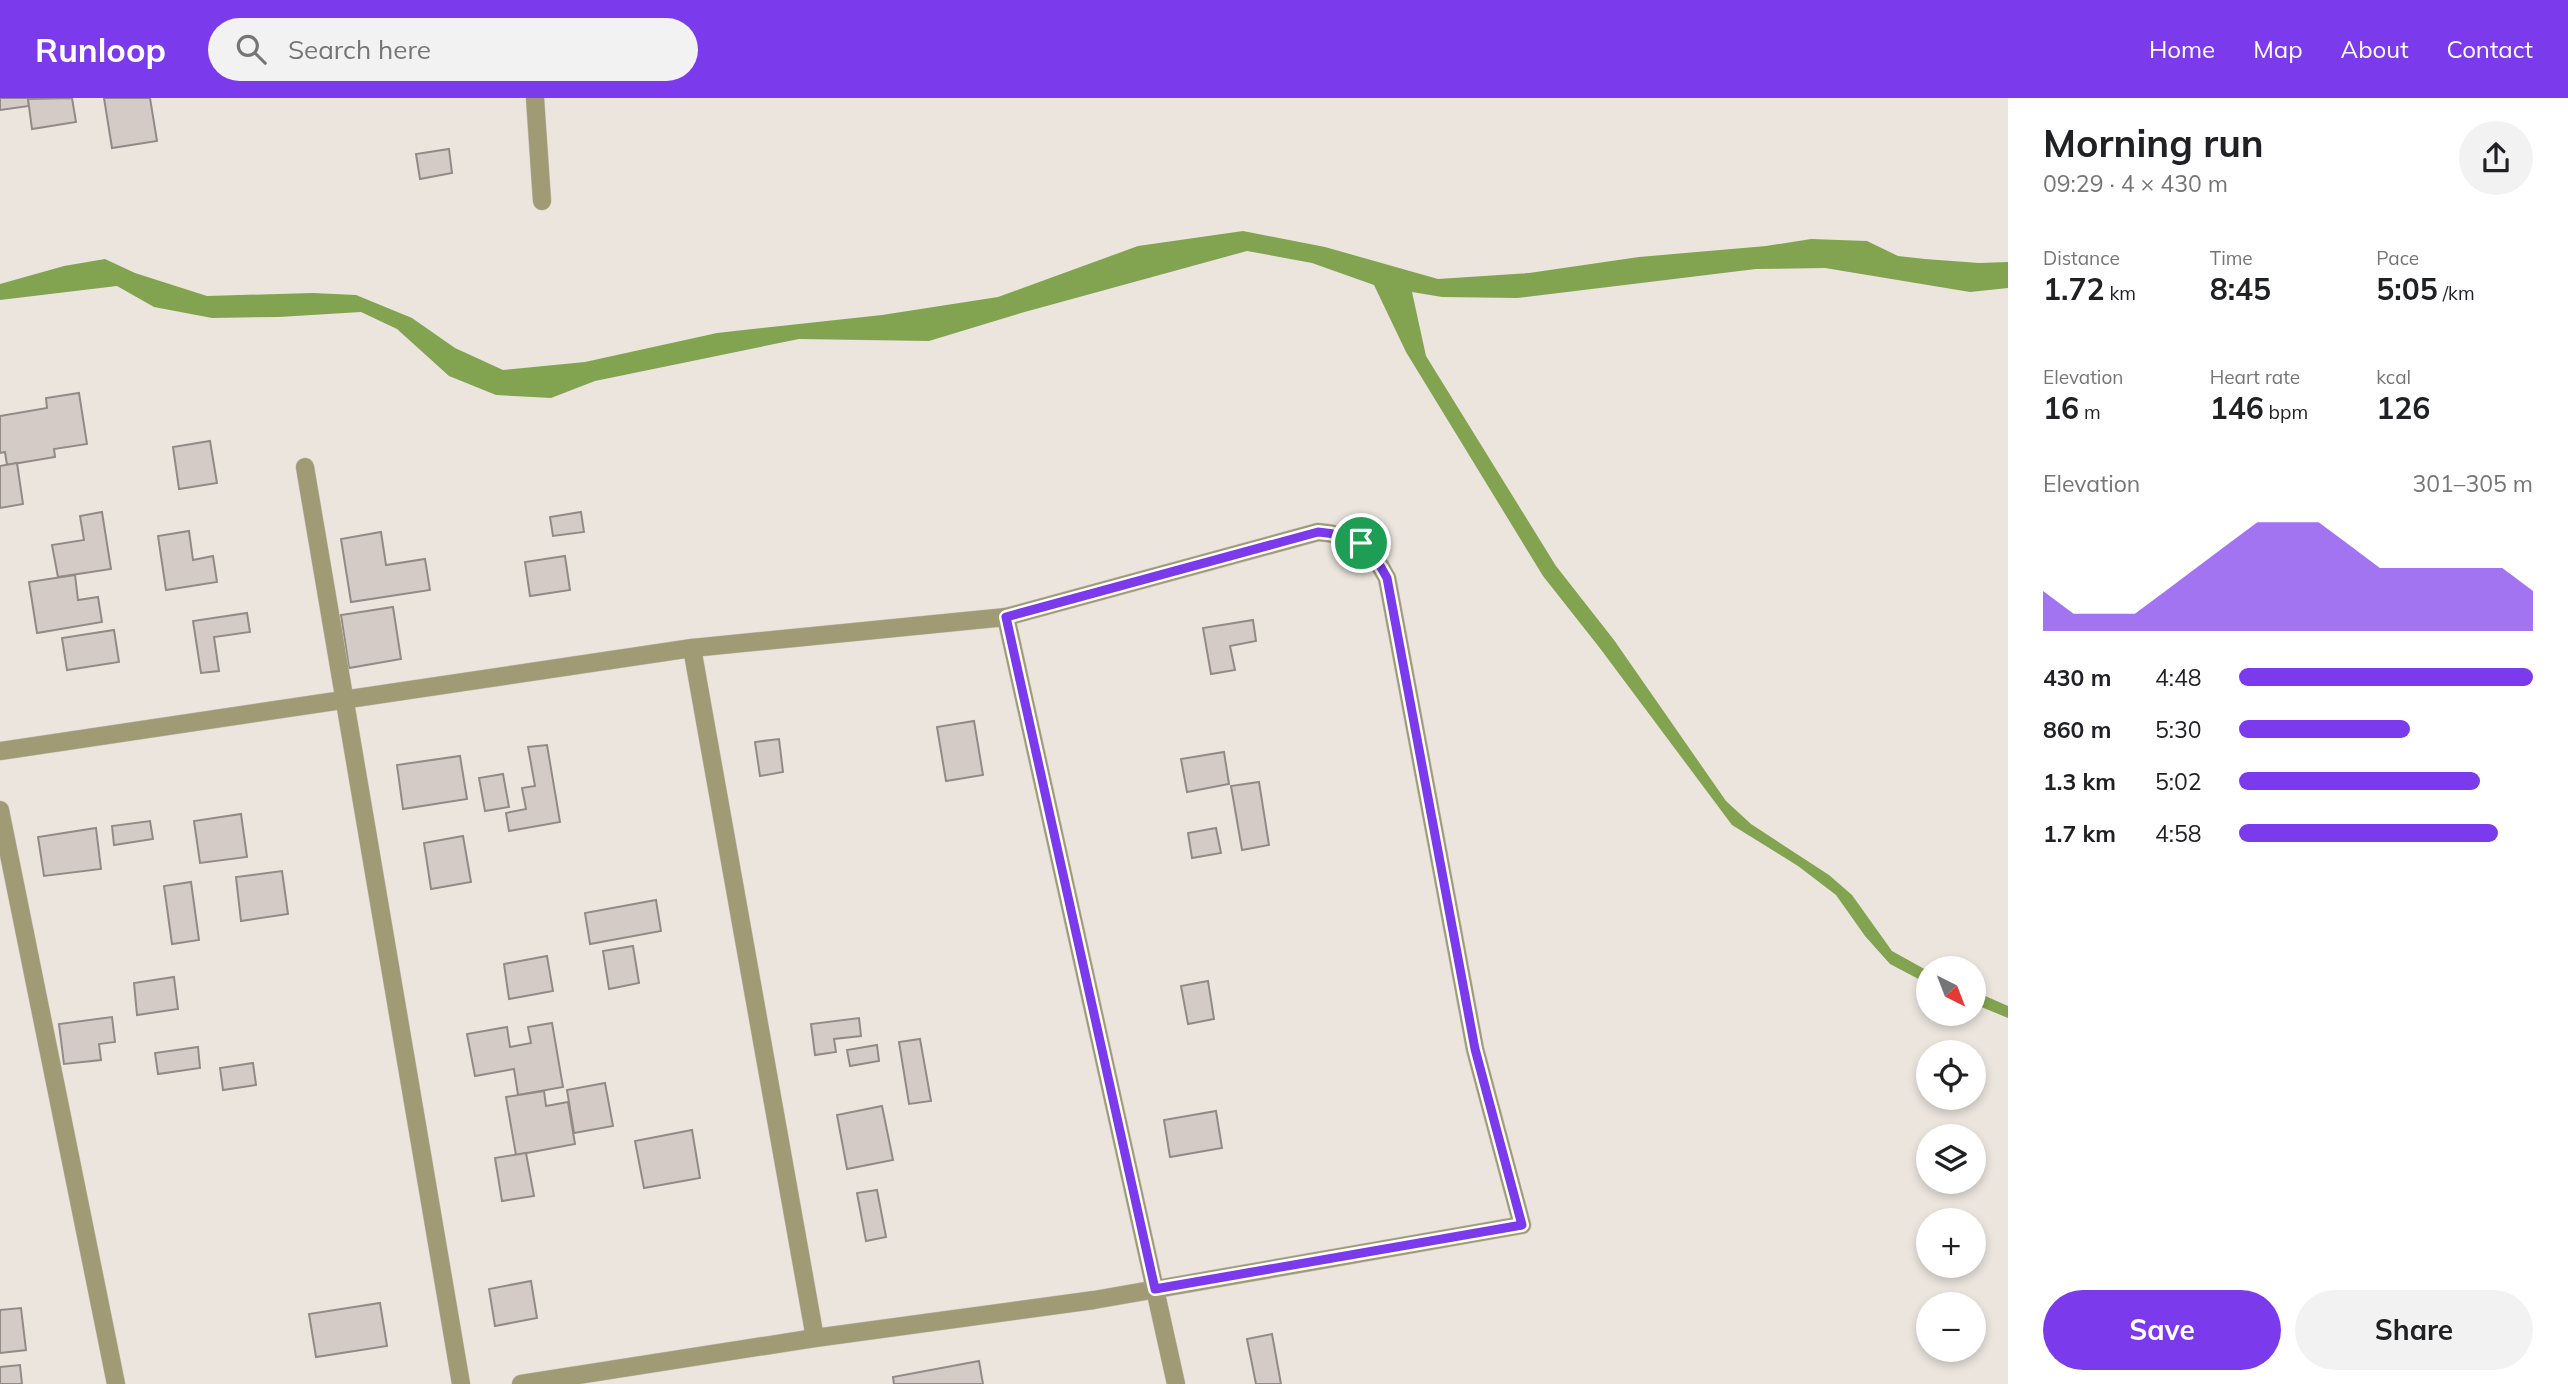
<!DOCTYPE html>
<html lang="en">
<head>
<meta charset="utf-8">
<style>
	body { margin:0; font-family:Mulish,sans-serif; background:#f2f2f2; color:#202124; height:100vh; display:flex; flex-direction:column; font-size:26px; white-space:nowrap }
	* { box-sizing:border-box; margin:0 }
	p { font-size:23px; color:#757577 }
	.icon { flex:none; width:38px; height:38px; fill:none; stroke:currentColor; stroke-width:2; stroke-linecap:round; stroke-linejoin:round }
	.map { position:relative; flex:1; overflow:hidden }
	.side { display:flex; flex-direction:column; background:#fff; width:560px }
	.side>* { flex:none }
	.needle { width:46px; rotate:138deg }
	.controls { position:absolute; left:1916px; top:858px; display:grid; gap:14px }
	.controls a { display:grid; place-items:center; width:70px; height:70px; border-radius:50%; background:#fff; box-shadow:0 4px 10px #0003; font-size:35px }
	.pin { position:absolute; display:grid; place-items:center; width:60px; height:60px; color:#fff; margin:-30px; border:4px solid #fff; border-radius:50%; box-shadow:0 2px 7px #0007 }
	.round { display:grid; place-items:center; flex:none; width:74px; height:74px; border-radius:37px; background:#f2f2f2 }
	.head { display:flex; align-items:center; justify-content:space-between; height:119px; padding:0 35px }
	h1 { font-size:38px; font-weight:700; line-height:52px }
	.figures { display:grid; grid-template-columns:repeat(3,1fr); gap:10px; height:119px; padding:7px 35px }
	.figures div { display:grid; align-content:center }
	.figures b { font-size:30px; font-weight:700 }
	.figures small { font-size:19px; font-weight:400 }
	.figures p { font-size:19px }
	.chart { height:196px; padding:14px 35px }
	.chart p { display:flex; justify-content:space-between }
	.chart svg { width:100%; height:126px; margin-top:7px; fill:#7c3aed; opacity:.7 }
	.action { display:flex; gap:14px; margin-top:auto; padding:14px 35px }
	.action a { flex:1; height:80px; border-radius:42px; background:#7c3aed; color:#fff; font-size:28px; font-weight:700; line-height:80px; text-align:center }
	.action a+a { background:#f2f2f2; color:#202124 }
	ul { padding:0 35px; list-style:none; font-size:23px }
	li { display:grid; grid-template-columns:112px 84px 1fr; align-items:center; height:52px }
	li i { height:18px; border-radius:9px; background:#7c3aed }
	header { display:flex; align-items:center; gap:42px; box-sizing:border-box; height:98px; padding:0 35px; background:#7c3aed; color:#fff }
	header strong { font-size:33px }
	nav { display:flex; gap:38px; margin-inline-start:auto; font-size:24px }
	.search { width:490px; height:63px; background:#f2f2f2; display:flex; align-items:center; gap:18px; box-sizing:border-box; padding:0 24px; border-radius:38px; color:#757577; font-size:26px }
	main { display:flex; flex:1; min-height:0 }
	.map>svg:first-child { display:block }
</style>
</head>
<body>
<header>
<strong>Runloop</strong>
<div class="search"><svg class="icon" aria-label="search" viewBox="0 0 24 24"><circle cx="10" cy="10" r="6"/><path d="M15 15l6 6"/></svg>Search here</div>
<nav><a>Home</a><a>Map</a><a>About</a><a>Contact</a></nav>
</header>
<main>
<div class="map">
<svg width="2008" height="1286" viewBox="0 0 2008 1286">
	<rect width="100%" height="100%" fill="#ebe5de"/>
	<g fill="#82a451">
		<path d="M 1243,133 L 1325,149 L 1438,181 L 1529,175 L 1639,159 L 1766,148 L 1811,141 L 1867,143 L 1898,158 L 1925,161 L 1979,165 L 2008,164 L 2008,190 L 1970,194 L 1825,170 L 1756,171 L 1517,200 L 1442,199 L 1412,194 L 1426,258 L 1556,468 L 1614,542 L 1726,703 L 1751,726 L 1829,777 L 1852,797 L 1892,853 L 1928,873 L 1928,886 L 1890,866 L 1865,838 L 1836,797 L 1798,768 L 1732,727 L 1599,549 L 1543,478 L 1406,254 L 1374,187 L 1312,165 L 1247,153 L 1021,215 L 929,243 L 799,241 L 595,283 L 551,300 L 496,297 L 449,278 L 397,231 L 361,214 L 279,219 L 212,220 L 154,209 L 117,188 L 0,202 L 0,186 L 64,168 L 105,161 L 135,175 L 207,198 L 313,195 L 356,197 L 412,220 L 455,250 L 503,272 L 585,264 L 717,235 L 882,217 L 998,199 L 1138,148 Z"/>
		<path d="M 1974,893 L 2008,908 L 2008,920 L 1974,906 Z"/>
	</g>
	<g fill="#d4cbc7" stroke="#928a87" stroke-width="2">
		<path d="M 0,0 L 28,0 L 29,8 L 0,12 Z"/>
		<path d="M 72,0 L 76,24 L 32,31 L 28,1 Z"/>
		<path d="M 104,0 L 150,0 L 157,43 L 112,50 Z"/>
		<path d="M 449,51 L 452,75 L 420,81 L 416,56 Z"/>
		<path d="M 79,295 L 87,346 L 54,351 L 55,359 L 7,367 L 5,354 L 0,355 L 0,318 L 47,310 L 46,300 Z"/>
		<path d="M 210,343 L 217,385 L 179,391 L 173,349 Z"/>
		<path d="M 17,365 L 23,406 L 0,410 L 0,368 Z"/>
		<path d="M 102,414 L 111,471 L 58,479 L 52,447 L 84,442 L 80,418 Z"/>
		<path d="M 581,414 L 584,434 L 553,438 L 550,419 Z"/>
		<path d="M 189,433 L 193,462 L 213,458 L 217,484 L 166,492 L 158,438 Z"/>
		<path d="M 381,434 L 386,467 L 425,461 L 430,492 L 351,504 L 341,441 Z"/>
		<path d="M 565,458 L 570,492 L 530,498 L 525,464 Z"/>
		<path d="M 75,477 L 78,502 L 98,499 L 102,524 L 37,535 L 29,484 Z"/>
		<path d="M 393,509 L 401,561 L 349,570 L 341,517 Z"/>
		<path d="M 247,515 L 250,534 L 214,539 L 219,573 L 201,575 L 193,523 Z"/>
		<path d="M 1253,522 L 1256,543 L 1230,548 L 1235,572 L 1211,576 L 1203,530 Z"/>
		<path d="M 114,532 L 119,564 L 67,572 L 62,540 Z"/>
		<path d="M 974,623 L 983,677 L 946,683 L 937,629 Z"/>
		<path d="M 779,641 L 783,674 L 760,678 L 755,644 Z"/>
		<path d="M 547,647 L 560,724 L 509,733 L 506,715 L 526,711 L 522,690 L 535,688 L 528,649 Z"/>
		<path d="M 1224,654 L 1229,686 L 1187,694 L 1181,661 Z"/>
		<path d="M 460,658 L 467,701 L 403,711 L 397,667 Z"/>
		<path d="M 503,676 L 509,709 L 485,713 L 479,680 Z"/>
		<path d="M 1259,684 L 1269,747 L 1242,752 L 1231,688 Z"/>
		<path d="M 241,716 L 247,759 L 200,765 L 194,723 Z"/>
		<path d="M 150,723 L 153,741 L 114,747 L 112,728 Z"/>
		<path d="M 96,730 L 101,771 L 44,778 L 38,739 Z"/>
		<path d="M 1216,730 L 1221,755 L 1192,760 L 1188,735 Z"/>
		<path d="M 463,738 L 471,784 L 431,791 L 424,745 Z"/>
		<path d="M 282,773 L 288,816 L 241,823 L 236,779 Z"/>
		<path d="M 191,784 L 199,842 L 172,846 L 164,788 Z"/>
		<path d="M 656,802 L 661,833 L 590,846 L 585,815 Z"/>
		<path d="M 633,848 L 639,885 L 609,891 L 603,853 Z"/>
		<path d="M 547,858 L 553,893 L 509,901 L 504,866 Z"/>
		<path d="M 174,879 L 178,911 L 137,917 L 134,885 Z"/>
		<path d="M 1208,883 L 1214,921 L 1188,926 L 1181,888 Z"/>
		<path d="M 112,919 L 115,944 L 99,946 L 101,962 L 64,966 L 59,926 Z"/>
		<path d="M 859,920 L 861,938 L 834,941 L 836,954 L 815,957 L 811,926 Z"/>
		<path d="M 552,925 L 563,989 L 518,997 L 514,971 L 475,978 L 467,936 L 507,929 L 510,949 L 531,945 L 528,929 Z"/>
		<path d="M 920,941 L 931,1003 L 909,1006 L 899,944 Z"/>
		<path d="M 877,947 L 879,963 L 850,968 L 847,952 Z"/>
		<path d="M 198,949 L 200,970 L 158,976 L 155,955 Z"/>
		<path d="M 253,965 L 256,987 L 223,992 L 220,970 Z"/>
		<path d="M 605,985 L 613,1028 L 574,1035 L 567,992 Z"/>
		<path d="M 544,993 L 546,1008 L 568,1004 L 575,1046 L 516,1057 L 506,999 Z"/>
		<path d="M 882,1008 L 893,1062 L 847,1071 L 837,1017 Z"/>
		<path d="M 1216,1013 L 1222,1050 L 1170,1059 L 1164,1022 Z"/>
		<path d="M 692,1032 L 700,1080 L 644,1090 L 635,1043 Z"/>
		<path d="M 526,1055 L 534,1098 L 502,1103 L 495,1060 Z"/>
		<path d="M 877,1092 L 886,1139 L 866,1143 L 857,1095 Z"/>
		<path d="M 531,1183 L 537,1220 L 495,1228 L 489,1191 Z"/>
		<path d="M 380,1205 L 387,1248 L 316,1259 L 309,1216 Z"/>
		<path d="M 21,1210 L 26,1252 L 0,1255 L 0,1212 Z"/>
		<path d="M 1272,1236 L 1281,1286 L 1256,1286 L 1247,1241 Z"/>
		<path d="M 979,1263 L 983,1286 L 894,1286 L 893,1279 Z"/>
		<path d="M 20,1267 L 22,1286 L 0,1286 L 0,1269 Z"/>
	</g>
	<g fill="none" stroke-linecap="round" stroke-linejoin="round">
		<defs>
			<g id="minor">
				<path d="M 535,0 L 542,103"/>
				<path d="M 305,369 L 461,1286"/>
				<path d="M 692,550 L 815,1240"/>
				<path d="M 0,653 L 692,550 L 1006,519 L 1176,1286"/>
				<path d="M 0,712 L 116,1286"/>
				<path d="M 521,1286 L 815,1240 L 1094,1202 L 1522,1127 L 1475,951 L 1387,480 C 1372,450 1352,436 1318,434 L 1006,519"/>
			</g>
		</defs>
		<use href="#minor" stroke="#c9c3bd" stroke-width="19"/>
		<use href="#minor" stroke="#a19b75" stroke-width="18"/>
	</g>
	<g fill="none" stroke-linecap="round" stroke-linejoin="round">
		<defs>
			<path id="route" d="M 1318,434 C 1352,436 1372,450 1387,480 L 1475,951 L 1522,1127 L 1155,1191 L 1006,519 Z"/>
		</defs>
		<use href="#route" stroke="#fff" stroke-width="14"/>
		<use href="#route" stroke="#7c3aed" stroke-width="9"/>
	</g>
</svg>
<div class="controls">
<a><svg class="needle" viewBox="-14 -14 28 28"><path d="M0-13l5 13h-10z" fill="#e53935"/><path d="M0 13l5-13h-10z" fill="#757577"/></svg></a>
<a><svg class="icon" aria-label="locate" viewBox="0 0 24 24"><circle cx="12" cy="12" r="6"/><path d="M12 2v4M12 18v4M2 12h4M18 12h4"/></svg></a>
<a><svg class="icon" aria-label="layers" viewBox="0 0 24 24"><path d="M12 4l9 5-9 5-9-5zM3 14l9 5 9-5"/></svg></a>
<a>+</a>
<a>−</a>
</div>
<div class="pin" style="left:1361px;top:445px;background:#1e9e55"><svg class="icon" aria-label="arrive" viewBox="0 0 24 24"><path d="M6 21V4h12l-3 4 3 4H6"/></svg></div>
</div>
<section class="side">
<div class="head"><div><h1>Morning run</h1><p>09:29 · 4 × 430 m</p></div><a class="round"><svg class="icon" aria-label="share" viewBox="0 0 24 24"><path d="M12 15V3M7 8l5-5 5 5M5 13v7h14v-7"/></svg></a></div>
<div class="figures">
<div><p>Distance</p><b>1.72<small> km</small></b></div>
<div><p>Time</p><b>8:45</b></div>
<div><p>Pace</p><b>5:05<small> /km</small></b></div>
</div>
<div class="figures">
<div><p>Elevation</p><b>16<small> m</small></b></div>
<div><p>Heart rate</p><b>146<small> bpm</small></b></div>
<div><p>kcal</p><b>126</b></div>
</div>
<div class="chart"><p><span>Elevation</span>301–305 m</p>
<svg viewBox="0 0 160 44" preserveAspectRatio="none"><path d="M0 44V30L10 38L20 38L30 38L40 30L50 22L60 14L70 6L80 6L90 6L100 14L110 22L120 22L130 22L140 22L150 22L160 30V44z"/></svg>
</div>
<ul>
<li><b>430 m</b>4:48<i style="width:100%"></i></li>
<li><b>860 m</b>5:30<i style="width:58%"></i></li>
<li><b>1.3 km</b>5:02<i style="width:82%"></i></li>
<li><b>1.7 km</b>4:58<i style="width:88%"></i></li>
</ul>
<div class="action"><a>Save</a><a>Share</a></div>
</section>
</main>
</body>
</html>
